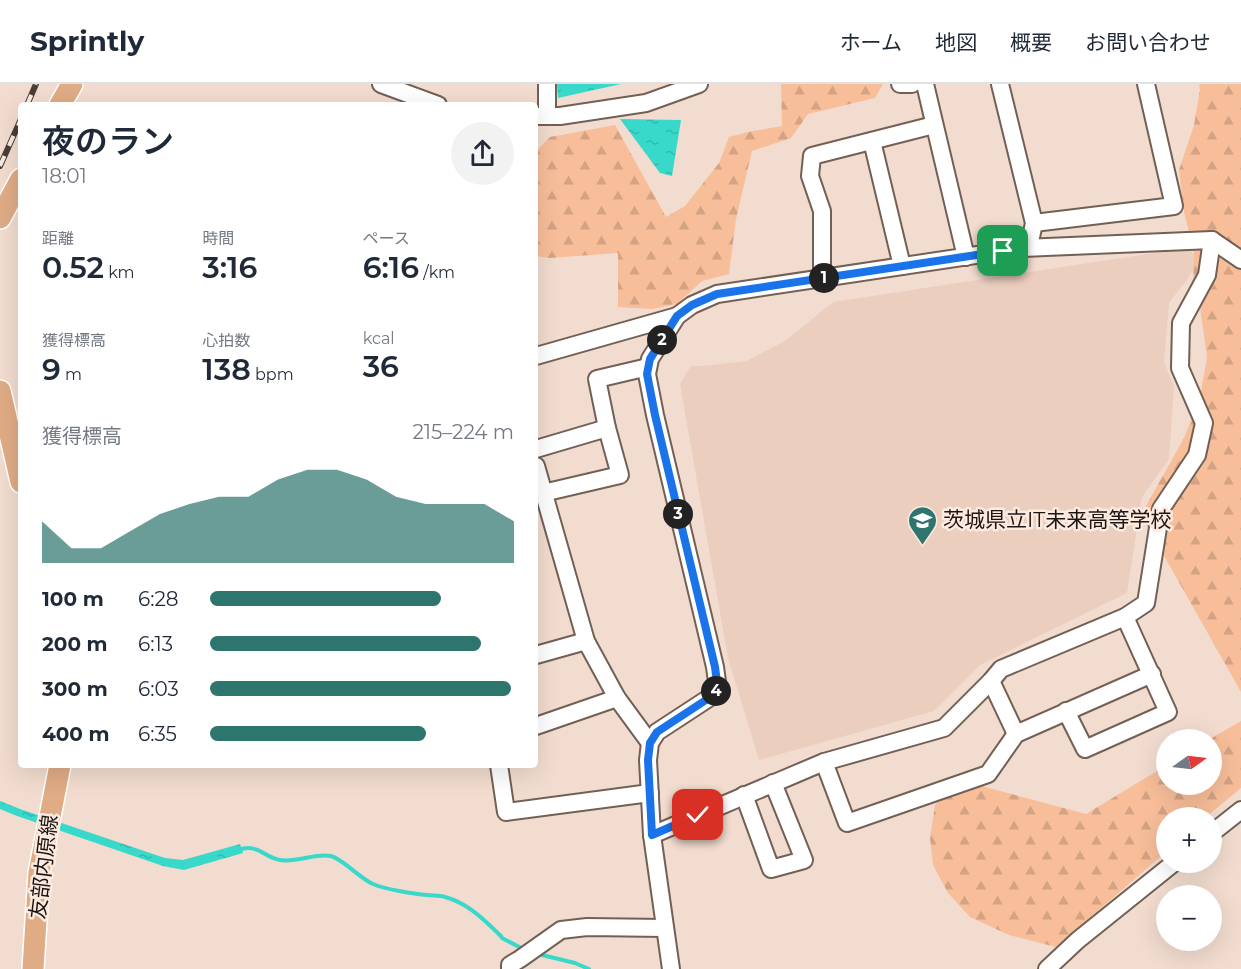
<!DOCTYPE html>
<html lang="ja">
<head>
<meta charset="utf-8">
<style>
	body { margin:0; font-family:Montserrat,"Noto Sans JP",sans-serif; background:#f2f2f3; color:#1f2937; height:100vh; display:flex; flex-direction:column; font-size:22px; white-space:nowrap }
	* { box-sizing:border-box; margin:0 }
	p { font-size:20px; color:#747a83 }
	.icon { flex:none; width:33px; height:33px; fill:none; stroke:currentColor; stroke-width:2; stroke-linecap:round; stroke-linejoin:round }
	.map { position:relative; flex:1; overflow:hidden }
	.sheet { position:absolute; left:18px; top:18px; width:520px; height:666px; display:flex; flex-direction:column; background:#fff; border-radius:6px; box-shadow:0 6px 24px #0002 }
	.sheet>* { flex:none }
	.needle { width:39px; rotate:76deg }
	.buttons { position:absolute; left:1156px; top:645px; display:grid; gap:12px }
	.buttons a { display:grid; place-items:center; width:66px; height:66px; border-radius:50%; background:#fff; box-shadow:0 6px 24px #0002; font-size:30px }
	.pin { position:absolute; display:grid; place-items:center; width:51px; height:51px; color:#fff; margin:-26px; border-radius:12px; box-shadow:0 3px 9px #0006 }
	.km { position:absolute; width:30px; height:30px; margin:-15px; border-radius:50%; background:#222; color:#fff; font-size:16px; line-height:30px; text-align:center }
	.round { display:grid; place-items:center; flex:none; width:63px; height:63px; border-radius:32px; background:#f2f2f3 }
	.headline { display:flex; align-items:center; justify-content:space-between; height:102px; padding:0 24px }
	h1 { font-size:33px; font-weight:600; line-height:45px }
	.stats { display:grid; grid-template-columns:repeat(3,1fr); gap:9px; height:102px; padding:6px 24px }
	.stats div { display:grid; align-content:center }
	.stats b { font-size:30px; font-weight:600 }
	.stats small { font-size:16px; font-weight:400 }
	.stats p { font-size:16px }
	.chart { height:168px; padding:12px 24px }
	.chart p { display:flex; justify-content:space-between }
	.chart svg { width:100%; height:108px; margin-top:6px; fill:#2d756d; opacity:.7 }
	ul { padding:0 24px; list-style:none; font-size:20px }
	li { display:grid; grid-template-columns:96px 72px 1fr; align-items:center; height:45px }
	li i { height:15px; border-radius:8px; background:#2d756d }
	header { display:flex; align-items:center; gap:36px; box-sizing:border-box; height:84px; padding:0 30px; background:#fff; border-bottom:2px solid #e0e1e3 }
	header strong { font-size:28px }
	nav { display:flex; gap:33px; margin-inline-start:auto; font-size:21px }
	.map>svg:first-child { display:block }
</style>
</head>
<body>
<header>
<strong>Sprintly</strong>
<nav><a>ホーム</a><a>地図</a><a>概要</a><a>お問い合わせ</a></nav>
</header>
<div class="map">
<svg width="1241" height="885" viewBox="0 0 1241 885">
	<defs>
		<pattern id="forest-firs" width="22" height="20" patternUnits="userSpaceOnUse" patternTransform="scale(1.5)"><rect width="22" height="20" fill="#f8be9a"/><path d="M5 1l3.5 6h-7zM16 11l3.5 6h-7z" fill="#d4a384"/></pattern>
		<pattern id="water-ripples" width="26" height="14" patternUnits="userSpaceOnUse" patternTransform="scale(1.5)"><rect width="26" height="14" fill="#38d9ca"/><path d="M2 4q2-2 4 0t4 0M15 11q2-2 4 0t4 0" fill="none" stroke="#31baac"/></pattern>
	</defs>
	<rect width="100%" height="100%" fill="#f2dccf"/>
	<path fill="#ebcebe" d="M 1187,164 L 1197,173 L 1195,182 L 1188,194 L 1169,219 L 1164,278 L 1174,303 L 1169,375 L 1142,413 L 1127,509 L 980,581 L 934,627 L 759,676 L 728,574 L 680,300 L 691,282 L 703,282 L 746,277 L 785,257 L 833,218 Z"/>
	<g fill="url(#forest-firs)">
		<path d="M 781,0 L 883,0 L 875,14 L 808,30 L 791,54 L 752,67 L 736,135 L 729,190 L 702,197 L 677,220 L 652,225 L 618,223 L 618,169 L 550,174 L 536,172 L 536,67 L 550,53 L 615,41 L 666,133 L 685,122 L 719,79 L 729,53 L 748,48 L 782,42 Z"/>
		<path d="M 1199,0 L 1241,0 L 1241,608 L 1141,431 L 1184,354 L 1200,313 L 1207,273 L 1200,223 L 1193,201 L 1194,169 L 1184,128 L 1179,86 L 1194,41 L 1200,5 Z"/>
		<path d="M 1241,637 L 1241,704 L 1206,733 L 1167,734 L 1167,767 L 1056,863 L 1009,851 L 970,833 L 948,809 L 933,781 L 930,754 L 935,721 L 952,694 L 1086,730 L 1167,681 L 1167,700 L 1212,700 L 1212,656 L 1210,655 Z"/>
	</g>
	<g fill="url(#water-ripples)">
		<path d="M 557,0 L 621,0 L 558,14 Z"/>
		<path d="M 620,35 L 681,36 L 672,92 L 660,89 Z"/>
		<path d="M 0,717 L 20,725 L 165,774 L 183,776 L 240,760 L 243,769 L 184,786 L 163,782 L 17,732 L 0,725 Z"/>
	</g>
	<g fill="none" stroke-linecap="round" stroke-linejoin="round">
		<g stroke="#38d9ca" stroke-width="4">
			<path d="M 237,766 C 260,759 262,773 280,776 C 296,779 315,769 331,772 C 343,775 359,794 373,800 C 384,805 414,810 427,811 C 433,812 439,811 445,813 C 468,819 484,836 501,852 L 502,854 L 525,866"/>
			<path d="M 538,870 L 575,879 L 589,885"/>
		</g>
		<defs>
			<g id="minor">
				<path d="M 381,0 L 438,21"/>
				<path d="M 900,0 L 912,0"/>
				<path d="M 925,0 L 966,173"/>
				<path d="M 536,32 L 560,32 L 646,19 L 699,0"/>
				<path d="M 547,32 L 547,0"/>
				<path d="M 872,57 L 902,182"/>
				<path d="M 1034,139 L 1174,122 L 1146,0"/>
				<path d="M 1023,164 L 1212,156 L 1241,176"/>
				<path d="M 822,195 L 822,127 L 810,92 L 812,72 L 934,41"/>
				<path d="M 536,272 L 677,232"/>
				<path d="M 536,365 L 607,344"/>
				<path d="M 536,382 L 586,557 L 617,614 L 650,659"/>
				<path d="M 543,409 L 620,391 L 607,344 L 597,295 L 648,283"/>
				<path d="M 536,571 L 586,557"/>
				<path d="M 991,597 L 1016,650"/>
				<path d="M 1066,627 L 1085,665 L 1168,628 L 1125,533"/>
				<path d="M 536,642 L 617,614"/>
				<path d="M 824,678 L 847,739 L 988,690 L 1016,650 L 1152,590"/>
				<path d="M 499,681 L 506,728 L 650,709"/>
				<path d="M 744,711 L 771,785 L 804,776 L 773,699"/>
				<path d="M 1212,749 L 1241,726"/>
				<path d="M 652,751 L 824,678 L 944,644 L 991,597 L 1001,585 L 1125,533 L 1146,519 L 1161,425 L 1197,371 L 1204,339 L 1180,284 L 1181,239 L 1207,191 L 1212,156"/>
				<path d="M 510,885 L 510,881 L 520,875 L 561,846 L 587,843 L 665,844"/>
				<path d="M 671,885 L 652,751 L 648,676 L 650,659 L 657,648 L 709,614 L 718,605 L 715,583 L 655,331 L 647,290 L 650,275 L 677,232 L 692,221 L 717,210 L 1023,164 L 1031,153 L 1034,139 L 1000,0"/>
				<path d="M 1047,885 L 1078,856 L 1175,778"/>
			</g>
			<g id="major">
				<path d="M 60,21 L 72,0"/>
				<path d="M 0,134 L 21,95"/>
				<path d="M 0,307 L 21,398"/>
				<path d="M 33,885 L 39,789 L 60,681"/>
			</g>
		</defs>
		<use href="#minor" stroke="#736055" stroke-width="20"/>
		<use href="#major" stroke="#fff" stroke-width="24"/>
		<use href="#minor" stroke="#fff" stroke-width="16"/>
		<use href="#major" stroke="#e0ac85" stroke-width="21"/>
		<defs>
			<g id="rail">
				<path d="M 27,21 L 36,0"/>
				<path d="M 0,82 L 21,35"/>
			</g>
		</defs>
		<use href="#rail" stroke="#493e38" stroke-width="6"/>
		<use href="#rail" stroke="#fceae0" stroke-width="4" stroke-dasharray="11" stroke-linecap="butt"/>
	</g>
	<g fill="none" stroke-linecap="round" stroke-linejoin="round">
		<defs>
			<path id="route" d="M 698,731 L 652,751 L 648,676 L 650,659 L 657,648 L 709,614 L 718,606 L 715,583 L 655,331 L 647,290 L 650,275 L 677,232 L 692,221 L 717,210 L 1003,167"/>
		</defs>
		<use href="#route" stroke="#fff" stroke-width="12"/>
		<use href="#route" stroke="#1a73e8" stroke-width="8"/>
	</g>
	<defs>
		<symbol id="school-pin" viewBox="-11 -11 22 30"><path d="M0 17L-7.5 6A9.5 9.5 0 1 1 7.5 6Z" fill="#2d756d" stroke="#fceae0"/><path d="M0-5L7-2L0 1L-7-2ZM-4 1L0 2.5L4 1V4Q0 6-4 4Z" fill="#fff"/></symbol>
	</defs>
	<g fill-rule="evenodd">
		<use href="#school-pin" x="906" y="420" width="33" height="45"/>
	</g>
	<g text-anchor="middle" stroke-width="5" stroke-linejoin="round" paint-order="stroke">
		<g font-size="21" fill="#1e1612" stroke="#fceae0" text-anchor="start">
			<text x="943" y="443">茨城県立IT未来高等学校</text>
		</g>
		<g font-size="21" fill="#1e1612" stroke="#fceae0">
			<text transform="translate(44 783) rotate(-83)" y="7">友部内原線</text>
		</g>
	</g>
</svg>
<div class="buttons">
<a><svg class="needle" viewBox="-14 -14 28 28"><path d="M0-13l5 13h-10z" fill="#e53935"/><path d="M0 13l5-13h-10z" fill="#747a83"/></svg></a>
<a>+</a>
<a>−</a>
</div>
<div class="pin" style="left:1003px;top:167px;background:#1e9e55"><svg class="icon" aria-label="arrive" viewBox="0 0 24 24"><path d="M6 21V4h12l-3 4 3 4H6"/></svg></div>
<div class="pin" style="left:698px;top:731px;background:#d93025"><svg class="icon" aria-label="check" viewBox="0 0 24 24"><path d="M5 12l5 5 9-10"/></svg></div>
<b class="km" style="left:824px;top:194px">1</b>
<b class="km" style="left:662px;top:256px">2</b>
<b class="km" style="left:678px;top:430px">3</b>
<b class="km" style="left:716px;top:607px">4</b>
<section class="sheet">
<div class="headline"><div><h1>夜のラン</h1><p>18:01</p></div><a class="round"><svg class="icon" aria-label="share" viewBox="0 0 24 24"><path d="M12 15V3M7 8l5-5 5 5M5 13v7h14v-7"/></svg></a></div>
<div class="stats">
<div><p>距離</p><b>0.52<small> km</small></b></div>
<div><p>時間</p><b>3:16</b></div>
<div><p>ペース</p><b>6:16<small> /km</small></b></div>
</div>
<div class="stats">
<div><p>獲得標高</p><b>9<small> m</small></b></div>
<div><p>心拍数</p><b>138<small> bpm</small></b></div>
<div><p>kcal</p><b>36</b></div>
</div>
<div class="chart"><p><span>獲得標高</span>215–224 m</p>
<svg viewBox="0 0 160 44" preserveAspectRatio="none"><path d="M0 44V27L10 38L20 38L30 31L40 24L50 20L60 17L70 17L80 10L90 6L100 6L110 10L120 17L130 20L140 20L150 20L160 27V44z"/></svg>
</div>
<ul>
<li><b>100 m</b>6:28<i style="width:76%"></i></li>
<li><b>200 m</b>6:13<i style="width:89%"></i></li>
<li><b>300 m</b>6:03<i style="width:99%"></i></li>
<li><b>400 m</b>6:35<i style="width:71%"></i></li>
</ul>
</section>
</div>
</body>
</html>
